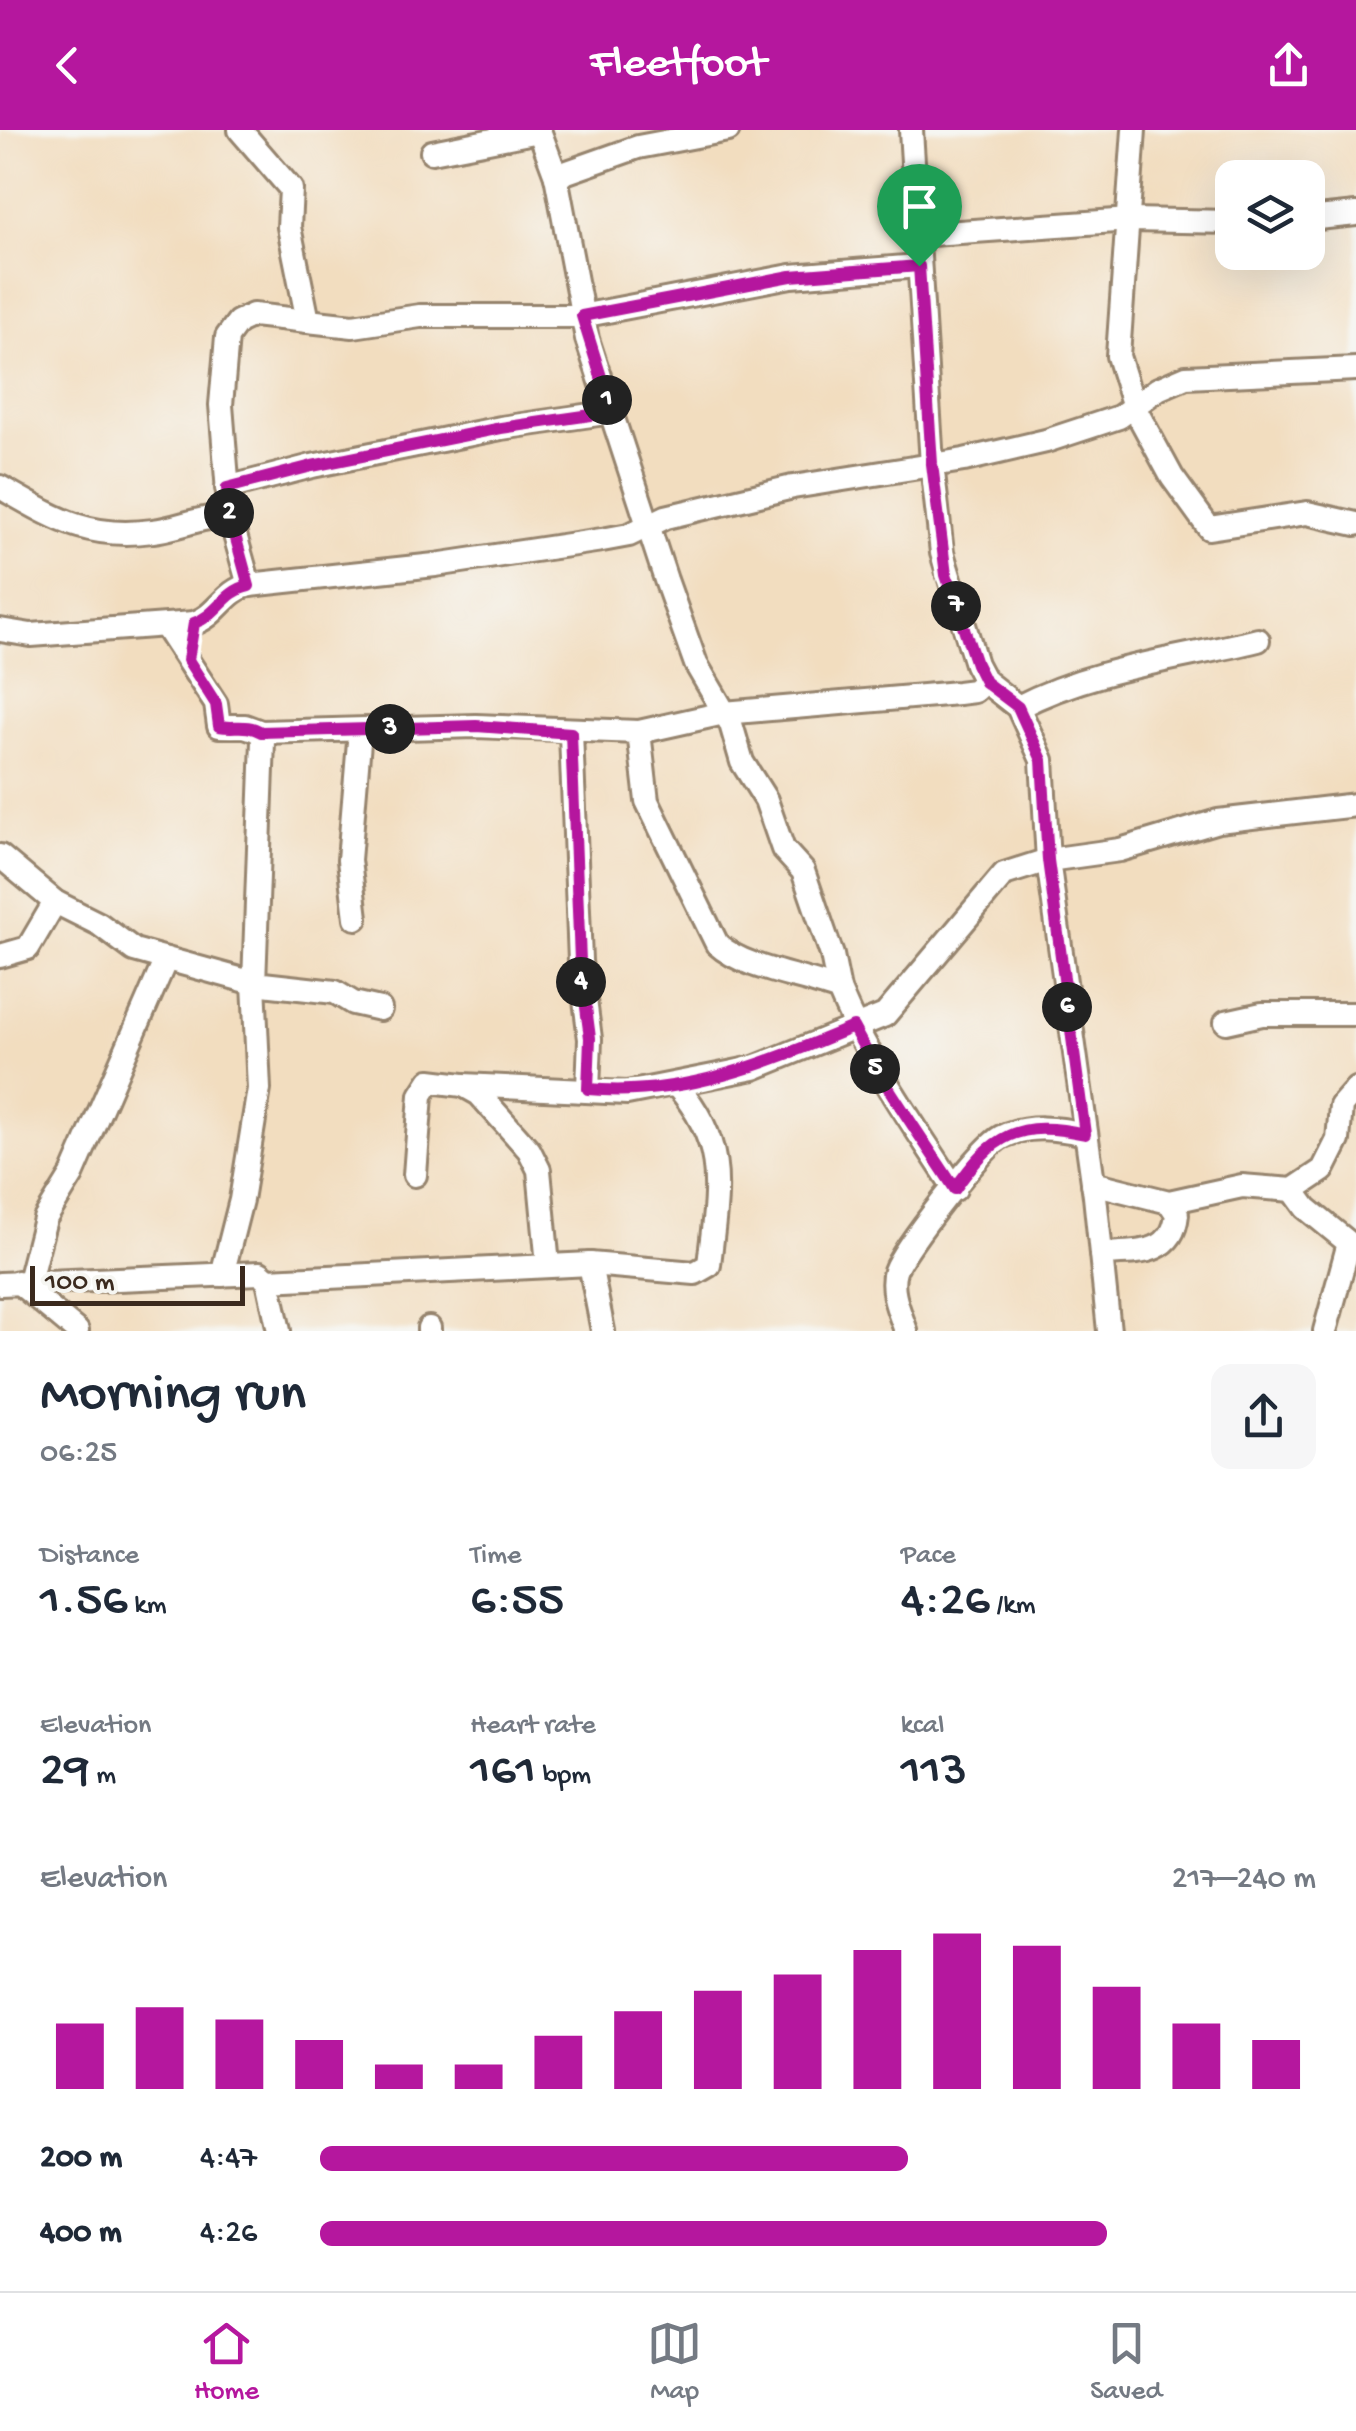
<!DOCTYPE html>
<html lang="en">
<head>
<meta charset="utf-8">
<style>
	body { margin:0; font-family:"Gochi Hand",sans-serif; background:#f6f6f7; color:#1f2937; height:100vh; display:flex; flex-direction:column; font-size:38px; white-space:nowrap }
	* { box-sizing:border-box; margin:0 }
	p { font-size:32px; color:#747a83 }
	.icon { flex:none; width:55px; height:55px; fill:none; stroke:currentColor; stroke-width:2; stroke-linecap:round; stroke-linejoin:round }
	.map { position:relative; height:1201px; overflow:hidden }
	.panel { display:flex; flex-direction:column; background:#fff; flex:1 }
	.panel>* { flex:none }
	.tools { position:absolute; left:1215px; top:30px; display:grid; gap:20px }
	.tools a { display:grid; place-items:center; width:110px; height:110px; border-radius:20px; background:#fff; box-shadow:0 10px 40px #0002; font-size:50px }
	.scale { position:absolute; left:30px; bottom:25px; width:215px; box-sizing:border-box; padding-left:10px; border:5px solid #3b2a1e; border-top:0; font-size:28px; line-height:35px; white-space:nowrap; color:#3b2a1e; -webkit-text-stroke:8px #f6f6f2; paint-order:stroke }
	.pin { position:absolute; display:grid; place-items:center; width:85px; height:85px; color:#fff; margin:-102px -42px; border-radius:50% 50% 50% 0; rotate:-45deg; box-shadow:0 0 10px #0007 }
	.pin .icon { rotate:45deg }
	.km { position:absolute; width:50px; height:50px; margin:-25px; border-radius:50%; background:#222; color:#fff; font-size:28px; line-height:50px; text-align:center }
	.round { display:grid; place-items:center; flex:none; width:105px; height:105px; border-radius:20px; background:#f6f6f7 }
	.head { display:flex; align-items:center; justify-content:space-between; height:170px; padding:0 40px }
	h1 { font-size:55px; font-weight:600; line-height:75px }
	.figures { display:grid; grid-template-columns:repeat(3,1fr); gap:15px; height:170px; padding:10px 40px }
	.figures div { display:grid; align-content:center }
	.figures b { font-size:50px; font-weight:600 }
	.figures small { font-size:28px; font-weight:400 }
	.figures p { font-size:28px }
	.chart { height:280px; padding:20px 40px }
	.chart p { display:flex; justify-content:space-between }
	.chart svg { width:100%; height:180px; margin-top:10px; stroke:#b5179e; stroke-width:6 }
	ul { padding:0 40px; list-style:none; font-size:32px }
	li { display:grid; grid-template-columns:160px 120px 1fr; align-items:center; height:75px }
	li i { height:25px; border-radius:12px; background:#b5179e }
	header { display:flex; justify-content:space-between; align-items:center; height:130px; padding:0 40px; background:#b5179e; color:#fff; font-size:45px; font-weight:600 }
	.dock { display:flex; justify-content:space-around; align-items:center; height:140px; border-top:2px solid #e0e1e3; background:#fff; font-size:28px; color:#747a83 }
	.dock a { display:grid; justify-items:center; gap:5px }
	.dock .active { color:#b5179e }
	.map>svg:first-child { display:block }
</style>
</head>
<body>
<header><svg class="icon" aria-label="back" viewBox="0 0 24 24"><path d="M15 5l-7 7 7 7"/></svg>Fleetfoot<svg class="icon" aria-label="share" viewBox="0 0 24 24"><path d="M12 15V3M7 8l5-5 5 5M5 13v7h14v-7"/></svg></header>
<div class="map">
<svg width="1356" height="1201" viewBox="0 0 1356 1201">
	<rect width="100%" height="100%" fill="#f6f6f2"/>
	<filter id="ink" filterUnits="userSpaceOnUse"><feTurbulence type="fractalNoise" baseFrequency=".01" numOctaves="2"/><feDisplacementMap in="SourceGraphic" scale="20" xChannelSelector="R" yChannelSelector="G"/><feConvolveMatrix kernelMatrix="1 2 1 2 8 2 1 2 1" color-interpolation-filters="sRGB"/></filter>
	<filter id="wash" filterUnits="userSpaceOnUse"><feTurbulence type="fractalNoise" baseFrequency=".0048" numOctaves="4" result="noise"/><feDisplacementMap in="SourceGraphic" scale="40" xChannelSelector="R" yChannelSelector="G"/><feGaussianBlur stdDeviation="2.25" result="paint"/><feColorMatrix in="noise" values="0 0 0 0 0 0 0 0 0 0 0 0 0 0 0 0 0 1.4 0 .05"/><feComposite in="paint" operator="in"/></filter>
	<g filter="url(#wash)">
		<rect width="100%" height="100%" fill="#f2ddbf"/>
	</g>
	<g filter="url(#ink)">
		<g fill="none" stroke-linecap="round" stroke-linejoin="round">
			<defs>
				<g id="minor">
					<path d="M 240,0 L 291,59 L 289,97 L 308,191"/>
					<path d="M 539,0 L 556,46 L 587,209 L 666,450 L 696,534 L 731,594 L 742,632 L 766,670 L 783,719 L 803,741 L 832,825 L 839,860"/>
					<path d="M 911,0 L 932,334 L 942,423 L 976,534 L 985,551 L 1018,577 L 1042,630 L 1048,730 L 1095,1066 L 1109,1201"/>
					<path d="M 1134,0 L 1118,226 L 1134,277 L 1172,347 L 1209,398 L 1307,383 L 1356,394"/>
					<path d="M 432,22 L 539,1"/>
					<path d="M 556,46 L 638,17 L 728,0"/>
					<path d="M 1308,89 L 1356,84"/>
					<path d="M 917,105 L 1130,90 L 1232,92"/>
					<path d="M 0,357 C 55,388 87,410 153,401 C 180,398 202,385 230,387 L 249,455"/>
					<path d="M 227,358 L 312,336 L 501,298 L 612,282"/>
					<path d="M 230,387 L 221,275 L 227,207 L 238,192 L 253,185 L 353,196 L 420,186 L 581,186 L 791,146 L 919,136"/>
					<path d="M 165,496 L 216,574 L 219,596 L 245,596 L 261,602 L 263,611 L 254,853 L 259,959 L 241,1070 L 222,1145"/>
					<path d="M 0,500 L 31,505 L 194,493 C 217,486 224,461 249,455 L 435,435 L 602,410 L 629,405 L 666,387 L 793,357 L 964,330 L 1046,311 L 1119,287 L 1158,259 L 1186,247 L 1356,239"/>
					<path d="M 1018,577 C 1093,538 1176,530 1258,510"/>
					<path d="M 261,602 L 476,596 L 639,602 L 647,671 L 717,814 C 744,839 802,846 839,860 C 869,933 913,993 955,1059"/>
					<path d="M 639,602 L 724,583 L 958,563 L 974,561 L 985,551"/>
					<path d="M 571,603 L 580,831 L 590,909 L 588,959"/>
					<path d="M 0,726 L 55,772 L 99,794 L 134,820 L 254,853 L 335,862 L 353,873 L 380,879"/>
					<path d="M 356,788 L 349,730 L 360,600"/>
					<path d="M 0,826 L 28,818 L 55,772"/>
					<path d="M 1226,892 L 1262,884 L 1356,884"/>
					<path d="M 463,955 L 627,963 L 754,938 L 885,885 L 1004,744 L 1048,730 L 1120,720 L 1218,691 L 1356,675"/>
					<path d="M 415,1045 L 421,965 L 430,951 L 463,955 L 479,964 L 529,1020 L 539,1040 L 548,1135"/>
					<path d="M 1093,1053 L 1169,1072 L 1242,1056 L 1293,1060 L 1323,1040 L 1338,1010 L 1341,976 L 1356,959"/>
					<path d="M 1293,1060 L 1306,1078 L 1349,1113 L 1325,1201"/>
					<path d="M 1101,1124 C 1135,1122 1173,1127 1177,1084 L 1169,1072"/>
					<path d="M 590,1134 L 603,1201"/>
					<path d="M 268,1150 L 590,1134 L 695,1143 L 709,1135 C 717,1061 729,1016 677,956"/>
					<path d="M 29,1151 L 45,1089 L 72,1045 L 166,829"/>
					<path d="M 18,1152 L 77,1201"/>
					<path d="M 0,1154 L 260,1143 L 268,1150 L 279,1201"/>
					<path d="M 429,1198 L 429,1201"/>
					<path d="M 906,1201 C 900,1183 889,1161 895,1141 C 902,1120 983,1016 1001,1007 C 1027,994 1058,998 1085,1004"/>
				</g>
			</defs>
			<use href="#minor" stroke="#96846e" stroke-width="28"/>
			<use href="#minor" stroke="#fff" stroke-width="22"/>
		</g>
	</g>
	<g fill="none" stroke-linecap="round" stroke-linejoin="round" filter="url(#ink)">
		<defs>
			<path id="route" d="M 919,136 L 932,334 L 946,445 L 976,534 L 985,552 L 1018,577 L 1042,630 L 1048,730 L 1085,1004 C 1019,989 992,1005 955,1059 C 920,1005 883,954 853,897 C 767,933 683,968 588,959 L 590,908 L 580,831 L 571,603 L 476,596 L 261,602 C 247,593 234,599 219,596 L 216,574 L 188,530 L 194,493 C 217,486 224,461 249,456 L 230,387 L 227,358 L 312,336 L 501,298 L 612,282 L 582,186 L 791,146 Z"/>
		</defs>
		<use href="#route" stroke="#fff" stroke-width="20"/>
		<use href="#route" stroke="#b5179e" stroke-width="12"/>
	</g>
</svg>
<div class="tools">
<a><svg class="icon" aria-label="layers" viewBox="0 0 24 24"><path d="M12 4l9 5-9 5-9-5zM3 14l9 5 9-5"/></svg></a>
</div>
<div class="scale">100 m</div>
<div class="pin" style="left:919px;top:136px;background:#1e9e55"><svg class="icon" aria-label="arrive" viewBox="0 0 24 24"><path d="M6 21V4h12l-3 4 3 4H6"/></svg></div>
<b class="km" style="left:607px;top:270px">1</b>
<b class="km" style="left:229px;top:383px">2</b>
<b class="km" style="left:390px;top:599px">3</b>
<b class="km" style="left:581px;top:852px">4</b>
<b class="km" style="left:875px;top:939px">5</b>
<b class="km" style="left:1067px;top:877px">6</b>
<b class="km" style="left:956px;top:476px">7</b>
</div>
<section class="panel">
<div class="head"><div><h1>Morning run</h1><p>06:25</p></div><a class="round"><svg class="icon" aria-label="share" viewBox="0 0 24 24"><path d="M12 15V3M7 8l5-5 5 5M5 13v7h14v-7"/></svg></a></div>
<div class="figures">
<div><p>Distance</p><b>1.56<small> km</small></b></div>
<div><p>Time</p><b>6:55</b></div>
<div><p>Pace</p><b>4:26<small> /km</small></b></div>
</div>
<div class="figures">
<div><p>Elevation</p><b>29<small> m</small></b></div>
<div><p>Heart rate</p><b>161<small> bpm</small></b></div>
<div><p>kcal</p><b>113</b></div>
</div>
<div class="chart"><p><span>Elevation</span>217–240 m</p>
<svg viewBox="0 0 160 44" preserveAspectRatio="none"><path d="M5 44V28M15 44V24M25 44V27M35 44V32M45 44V38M55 44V38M65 44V31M75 44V25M85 44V20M95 44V16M105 44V10M115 44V6M125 44V9M135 44V19M145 44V28M155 44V32"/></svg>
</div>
<ul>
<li><b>200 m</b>4:47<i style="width:59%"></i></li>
<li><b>400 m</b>4:26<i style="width:79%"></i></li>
</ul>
</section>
<nav class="dock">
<a class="active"><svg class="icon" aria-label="home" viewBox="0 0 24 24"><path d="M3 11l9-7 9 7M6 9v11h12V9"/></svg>Home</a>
<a><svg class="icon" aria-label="map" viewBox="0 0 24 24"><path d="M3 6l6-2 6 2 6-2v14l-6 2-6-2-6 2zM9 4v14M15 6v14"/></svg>Map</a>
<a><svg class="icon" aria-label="saved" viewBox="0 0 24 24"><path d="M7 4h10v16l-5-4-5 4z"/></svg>Saved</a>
</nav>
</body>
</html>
